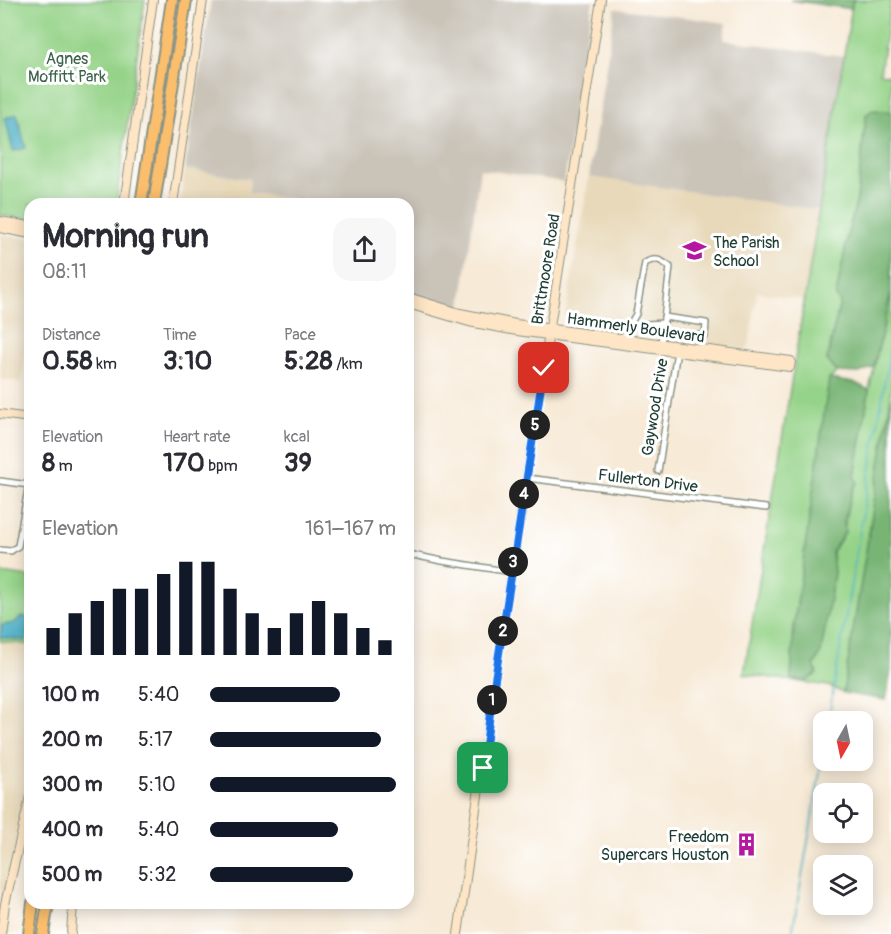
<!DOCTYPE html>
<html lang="en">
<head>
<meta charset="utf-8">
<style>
	body { margin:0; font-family:Pangolin,sans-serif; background:#f7f7f7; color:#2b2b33; height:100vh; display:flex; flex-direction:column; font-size:22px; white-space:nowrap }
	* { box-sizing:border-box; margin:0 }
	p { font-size:20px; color:#7c7c81 }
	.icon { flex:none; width:33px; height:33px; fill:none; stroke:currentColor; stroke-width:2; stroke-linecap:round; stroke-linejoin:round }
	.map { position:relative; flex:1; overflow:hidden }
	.side { position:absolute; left:24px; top:198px; width:390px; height:711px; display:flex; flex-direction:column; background:#fff; border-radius:18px; box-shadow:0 3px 15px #0003 }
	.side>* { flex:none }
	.needle { width:39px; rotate:189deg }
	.controls { position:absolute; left:813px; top:711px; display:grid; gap:12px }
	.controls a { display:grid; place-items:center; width:60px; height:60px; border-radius:12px; background:#fff; box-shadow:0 3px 15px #0003; font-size:30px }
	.pin { position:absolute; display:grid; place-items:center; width:51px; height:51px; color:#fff; margin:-26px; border-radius:12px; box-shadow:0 3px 9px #0006 }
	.km { position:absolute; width:30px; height:30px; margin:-15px; border-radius:50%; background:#222; color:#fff; font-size:16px; line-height:30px; text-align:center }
	.round { display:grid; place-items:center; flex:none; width:63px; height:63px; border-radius:18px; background:#f7f7f7 }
	.head { display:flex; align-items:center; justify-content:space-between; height:102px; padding:0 18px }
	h1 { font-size:33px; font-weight:700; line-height:45px }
	.metrics { display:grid; grid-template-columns:repeat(3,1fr); gap:9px; height:102px; padding:6px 18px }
	.metrics div { display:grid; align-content:center }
	.metrics b { font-size:26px; font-weight:700 }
	.metrics small { font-size:16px; font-weight:400 }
	.metrics p { font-size:16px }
	.chart { height:168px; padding:12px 18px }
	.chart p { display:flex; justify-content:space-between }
	.chart svg { width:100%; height:108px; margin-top:6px; stroke:#111827; stroke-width:6 }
	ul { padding:0 18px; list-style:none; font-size:20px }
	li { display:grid; grid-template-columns:96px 72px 1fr; align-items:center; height:45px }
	li i { height:15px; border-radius:8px; background:#111827 }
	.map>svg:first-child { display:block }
</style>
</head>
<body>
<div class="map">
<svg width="891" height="934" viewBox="0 0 891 934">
	<rect width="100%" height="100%" fill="#fff"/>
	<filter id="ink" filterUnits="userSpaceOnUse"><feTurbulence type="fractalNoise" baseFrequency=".0167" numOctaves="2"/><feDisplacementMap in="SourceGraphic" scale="12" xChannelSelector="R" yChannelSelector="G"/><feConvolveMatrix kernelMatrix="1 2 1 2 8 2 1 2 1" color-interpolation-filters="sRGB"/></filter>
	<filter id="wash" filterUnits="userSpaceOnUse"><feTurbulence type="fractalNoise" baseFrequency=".008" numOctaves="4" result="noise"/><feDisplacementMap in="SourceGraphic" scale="24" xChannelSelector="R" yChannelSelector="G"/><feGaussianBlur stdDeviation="1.35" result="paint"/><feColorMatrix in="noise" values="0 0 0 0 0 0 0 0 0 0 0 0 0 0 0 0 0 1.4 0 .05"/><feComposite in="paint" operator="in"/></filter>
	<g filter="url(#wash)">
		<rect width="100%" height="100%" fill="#f7ead7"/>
		<g fill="#e8d9ba">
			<path d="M 185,169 L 250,179 L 249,193 L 294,199 L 293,204 L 180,204 Z"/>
			<path d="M 589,177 L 820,210 L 805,300 L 757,292 L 748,350 L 572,327 L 565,316 Z"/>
			<path d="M 0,234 L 30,239 L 30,326 L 21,382 L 0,379 Z"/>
			<path d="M 0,641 L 30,645 L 30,797 L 0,915 Z"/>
		</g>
		<g fill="#c9c3b8">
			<path d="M 211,0 L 593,0 L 564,182 L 480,169 L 460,313 L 408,297 L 408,204 L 293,204 L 294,199 L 249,193 L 250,179 L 185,169 Z"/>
			<path d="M 615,8 L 726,23 L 724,40 L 844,56 L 820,210 L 589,177 Z"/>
		</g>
		<g fill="#95d388" stroke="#5a885e" stroke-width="1.5">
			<path d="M 0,0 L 145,0 L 116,204 L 30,204 L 30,220 L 0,215 Z"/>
			<path d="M 853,0 L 891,0 L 880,73 L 891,75 L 891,112 L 873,110 L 866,115 L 857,200 L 849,229 L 836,296 L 840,303 L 827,360 L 837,372 L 829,380 L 794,625 L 791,679 L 806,681 L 821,652 L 834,573 L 832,552 C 838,544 845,535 845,525 C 846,511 849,496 857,482 L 855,476 L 869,390 L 891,293 L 891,398 L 843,693 L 829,686 L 744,674 Z"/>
			<path d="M 0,573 L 30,577 L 30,645 L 0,641 Z"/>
		</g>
		<g fill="#78b574" stroke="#4c7954" stroke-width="1.5">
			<path d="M 790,0 L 853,0 L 851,9 Z"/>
			<path d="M 873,110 L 891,112 L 891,293 L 874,367 L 859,373 L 837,372 L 827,360 L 840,303 L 836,296 L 849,229 L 857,200 L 866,115 Z"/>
			<path d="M 829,379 L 855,383 L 869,390 L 855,476 L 857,483 L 853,489 L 844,519 L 845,532 L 832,552 L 834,573 L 821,652 L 814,665 L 817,674 L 806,681 L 791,679 L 794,625 Z"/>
			<path d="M 891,398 L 891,670 L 886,700 L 843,693 Z"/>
		</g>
		<g fill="#44acc3" stroke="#32747c" stroke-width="1.5">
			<path d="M 17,114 L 26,148 L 13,151 L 5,118 Z"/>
			<path d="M 21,617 L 30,617 L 30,634 L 27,634 L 26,641 L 0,637 L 2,625 L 14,623 Z"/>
		</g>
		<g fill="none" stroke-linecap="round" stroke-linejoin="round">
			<g stroke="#44acc3" stroke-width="1.5">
				<path d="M 828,722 L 891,345"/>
				<path d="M 792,934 L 824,749"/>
			</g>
		</g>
	</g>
	<g filter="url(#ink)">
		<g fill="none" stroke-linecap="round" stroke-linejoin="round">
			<defs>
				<g id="street">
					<path d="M 628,329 L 646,324 L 664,323"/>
					<path d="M 663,332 L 705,336 L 706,323 L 664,317"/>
					<path d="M 622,338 L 636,314 L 645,263 C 656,257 661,260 670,267 L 661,344"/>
					<path d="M 658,471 L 677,351"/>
					<path d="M 527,478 L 766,508"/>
					<path d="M 0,481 L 29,485"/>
					<path d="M 0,550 L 11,551 L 18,546 L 30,477"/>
					<path d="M 408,554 L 442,561 L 512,572"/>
				</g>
				<g id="secondary">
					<path d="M 124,204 L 153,0"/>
					<path d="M 173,204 L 203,0"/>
					<path d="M 0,221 L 30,226"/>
					<path d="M 0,228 L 30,234"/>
					<path d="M 408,297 L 460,313 L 516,324 L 791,361 L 790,367 L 517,331 L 469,322 L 408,304"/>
					<path d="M 0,414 L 30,418"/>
					<path d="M 1,934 L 5,904 L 30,797"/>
					<path d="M 71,934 L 73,903"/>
					<path d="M 458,934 L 492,698 L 601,0"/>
				</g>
				<g id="highway">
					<path d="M 141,204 L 172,0"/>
					<path d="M 154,204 L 186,0"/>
					<path d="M 29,934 L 33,903"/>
					<path d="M 43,934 L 48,903"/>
				</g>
			</defs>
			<use href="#street" stroke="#8b9486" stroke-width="8"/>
			<use href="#secondary" stroke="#8b9486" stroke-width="10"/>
			<use href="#highway" stroke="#8b9486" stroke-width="14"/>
			<use href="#street" stroke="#fff" stroke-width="5"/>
			<use href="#secondary" stroke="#fde5c5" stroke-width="8"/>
			<use href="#highway" stroke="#fabe6d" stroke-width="10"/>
		</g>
	</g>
	<g fill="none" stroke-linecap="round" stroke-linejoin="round" filter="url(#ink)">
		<defs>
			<path id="route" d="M 483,768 L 492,698 L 544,368"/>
		</defs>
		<use href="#route" stroke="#fff" stroke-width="12"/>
		<use href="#route" stroke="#1a73e8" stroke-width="8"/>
	</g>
	<defs>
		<symbol id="school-bare" viewBox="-9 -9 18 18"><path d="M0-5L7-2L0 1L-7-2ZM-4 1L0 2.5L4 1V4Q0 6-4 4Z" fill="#b5179e" stroke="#fff" stroke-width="2.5" paint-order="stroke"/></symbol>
		<symbol id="building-bare" viewBox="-9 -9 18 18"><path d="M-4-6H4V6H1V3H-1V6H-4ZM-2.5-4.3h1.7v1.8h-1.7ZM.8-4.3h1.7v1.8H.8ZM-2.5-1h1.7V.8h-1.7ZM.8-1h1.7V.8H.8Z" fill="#b5179e" stroke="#fff" stroke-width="2.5" paint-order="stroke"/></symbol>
	</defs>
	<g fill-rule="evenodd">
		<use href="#school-bare" x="678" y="234" width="33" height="33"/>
		<use href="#building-bare" x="730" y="828" width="33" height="33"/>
	</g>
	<g text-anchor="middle" stroke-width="6" stroke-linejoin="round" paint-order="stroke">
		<g font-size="16" fill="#3c6249" stroke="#fff">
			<text x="67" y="64">Agnes<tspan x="67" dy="18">Moffitt Park</tspan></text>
		</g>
		<g font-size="16" fill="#1f3d34" stroke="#fff" text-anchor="start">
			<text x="713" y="248">The Parish<tspan x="713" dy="18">School</tspan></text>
			<text x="729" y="842" text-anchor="end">Freedom<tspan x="729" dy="18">Supercars Houston</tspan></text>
		</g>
		<g font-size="16" fill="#1f3d34" stroke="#fff">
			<text transform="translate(545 269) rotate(-81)" y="6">Brittmoore Road</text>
			<text transform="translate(636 327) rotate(8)" y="6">Hammerly Boulevard</text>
			<text transform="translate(654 407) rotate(-81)" y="6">Gaywood Drive</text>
			<text transform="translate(648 480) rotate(7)" y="6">Fullerton Drive</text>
		</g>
	</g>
</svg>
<div class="controls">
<a><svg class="needle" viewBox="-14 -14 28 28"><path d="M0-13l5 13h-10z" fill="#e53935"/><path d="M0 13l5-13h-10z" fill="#7c7c81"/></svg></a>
<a><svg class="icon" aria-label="locate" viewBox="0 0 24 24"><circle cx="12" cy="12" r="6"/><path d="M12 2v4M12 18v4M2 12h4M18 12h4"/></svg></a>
<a><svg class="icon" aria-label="layers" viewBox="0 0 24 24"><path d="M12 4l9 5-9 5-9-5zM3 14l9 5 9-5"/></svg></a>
</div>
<div class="pin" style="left:483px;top:768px;background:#1e9e55"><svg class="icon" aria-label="arrive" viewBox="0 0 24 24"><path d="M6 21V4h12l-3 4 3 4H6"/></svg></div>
<div class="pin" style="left:544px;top:368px;background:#d93025"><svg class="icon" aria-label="check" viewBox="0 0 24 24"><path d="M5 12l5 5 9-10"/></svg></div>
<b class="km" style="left:492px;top:700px">1</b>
<b class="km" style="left:503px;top:631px">2</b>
<b class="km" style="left:513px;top:562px">3</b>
<b class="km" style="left:524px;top:494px">4</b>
<b class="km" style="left:535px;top:425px">5</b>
<section class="side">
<div class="head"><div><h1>Morning run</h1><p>08:11</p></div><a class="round"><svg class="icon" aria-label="share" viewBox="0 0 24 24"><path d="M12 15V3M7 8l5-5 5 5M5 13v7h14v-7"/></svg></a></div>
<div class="metrics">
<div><p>Distance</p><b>0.58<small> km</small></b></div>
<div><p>Time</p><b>3:10</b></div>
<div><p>Pace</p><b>5:28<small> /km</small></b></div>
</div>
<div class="metrics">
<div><p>Elevation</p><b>8<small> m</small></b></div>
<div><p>Heart rate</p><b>170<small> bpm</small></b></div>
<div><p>kcal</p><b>39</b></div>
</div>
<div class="chart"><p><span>Elevation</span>161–167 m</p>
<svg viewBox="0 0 160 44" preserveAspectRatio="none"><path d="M5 44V33M15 44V27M25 44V22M35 44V17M45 44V17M55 44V11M65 44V6M75 44V6M85 44V17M95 44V27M105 44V33M115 44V27M125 44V22M135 44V27M145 44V33M155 44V38"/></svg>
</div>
<ul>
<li><b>100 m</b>5:40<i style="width:70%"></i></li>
<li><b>200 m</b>5:17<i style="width:92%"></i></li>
<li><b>300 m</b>5:10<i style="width:100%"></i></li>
<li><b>400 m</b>5:40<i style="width:69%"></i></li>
<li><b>500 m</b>5:32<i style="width:77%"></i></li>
</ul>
</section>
</div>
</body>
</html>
